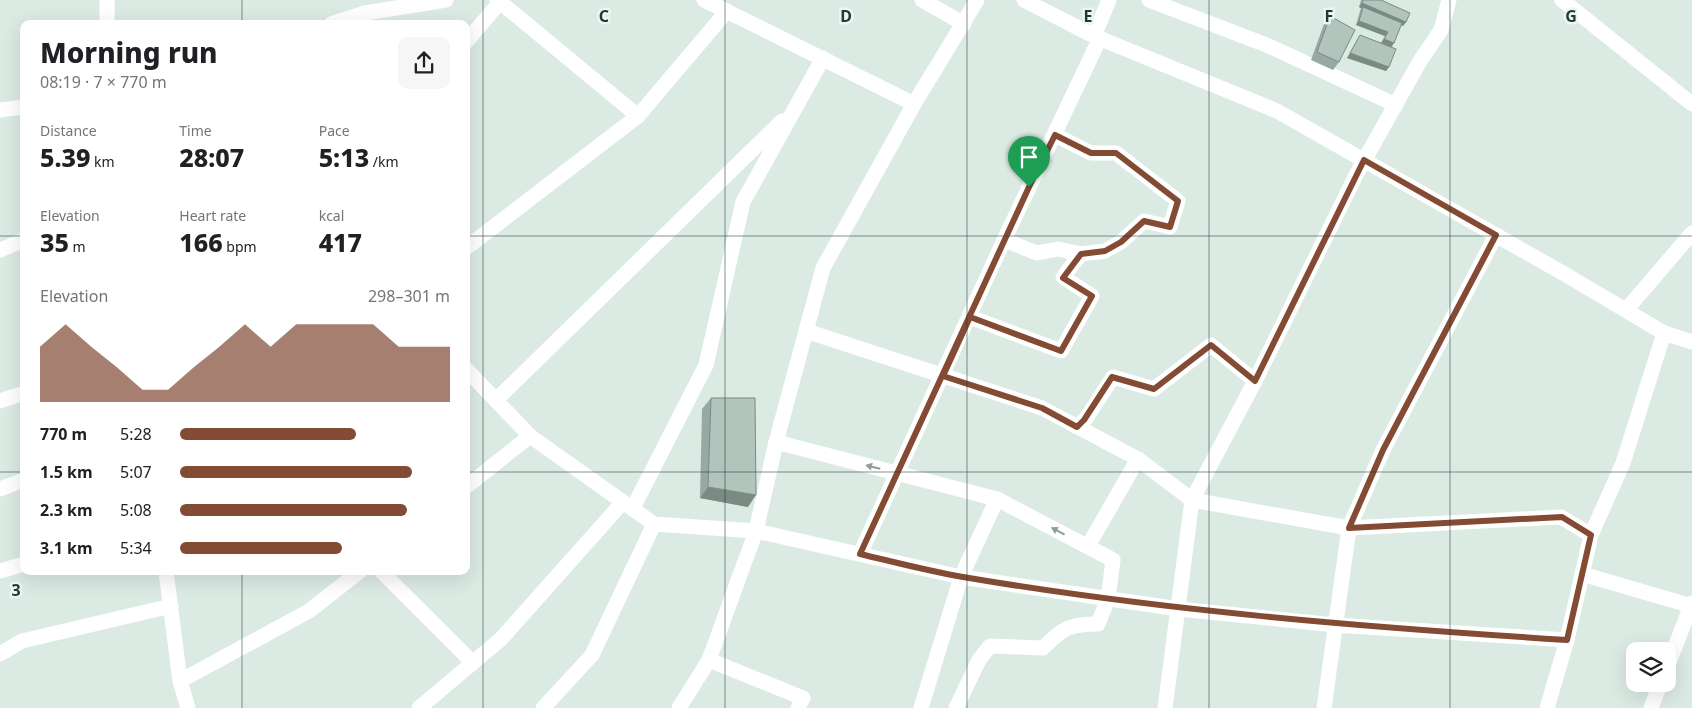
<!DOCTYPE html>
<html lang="en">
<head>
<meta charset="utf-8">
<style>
	body { margin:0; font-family:"Noto Sans",sans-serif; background:#f6f6f6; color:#202124; height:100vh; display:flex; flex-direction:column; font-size:19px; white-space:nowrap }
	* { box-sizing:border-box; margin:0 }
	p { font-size:16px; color:#757577 }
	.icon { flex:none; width:28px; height:28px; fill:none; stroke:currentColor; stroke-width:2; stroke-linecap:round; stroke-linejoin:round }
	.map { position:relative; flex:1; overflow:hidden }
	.drawer { position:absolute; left:20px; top:20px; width:450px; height:555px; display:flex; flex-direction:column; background:#fff; border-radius:10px; box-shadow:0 5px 20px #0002 }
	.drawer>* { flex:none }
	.fabs { position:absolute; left:1626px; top:642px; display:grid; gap:10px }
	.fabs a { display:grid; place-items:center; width:50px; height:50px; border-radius:10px; background:#fff; box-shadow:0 5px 20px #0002; font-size:25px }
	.pin { position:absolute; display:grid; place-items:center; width:42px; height:42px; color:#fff; margin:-51px -21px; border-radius:50% 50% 50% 0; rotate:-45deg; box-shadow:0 0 5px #0007 }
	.pin .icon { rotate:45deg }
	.round { display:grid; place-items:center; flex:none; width:52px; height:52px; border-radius:10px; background:#f6f6f6 }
	.summary { display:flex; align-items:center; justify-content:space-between; height:85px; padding:0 20px }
	h1 { font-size:28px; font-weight:800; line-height:38px }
	.stats { display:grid; grid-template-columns:repeat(3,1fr); gap:8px; height:85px; padding:5px 20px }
	.stats div { display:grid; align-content:center }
	.stats b { font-size:25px; font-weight:800 }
	.stats small { font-size:14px; font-weight:400 }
	.stats p { font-size:14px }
	.chart { height:140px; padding:10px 20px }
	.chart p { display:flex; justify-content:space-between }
	.chart svg { width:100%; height:90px; margin-top:5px; fill:#834a34; opacity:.7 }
	ul { padding:0 20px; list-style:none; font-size:16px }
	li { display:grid; grid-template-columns:80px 60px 1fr; align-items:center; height:38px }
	li i { height:12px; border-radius:6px; background:#834a34 }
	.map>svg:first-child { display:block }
</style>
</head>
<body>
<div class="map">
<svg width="1692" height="708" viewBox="0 0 1692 708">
	<rect width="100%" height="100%" fill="#dceae4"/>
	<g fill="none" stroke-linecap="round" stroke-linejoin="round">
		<path stroke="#fff" stroke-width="15" d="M 0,489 L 24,480"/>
		<g stroke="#fff" stroke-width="15">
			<path d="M 107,0 L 107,24"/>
			<path d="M 704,0 L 914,104"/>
			<path d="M 922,0 L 964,24"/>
			<path d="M 1024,0 L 1094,36 L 1277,111 L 1568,276 L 1664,333 L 1692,342"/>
			<path d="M 1149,0 L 1269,46 L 1396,105"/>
			<path d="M 1562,0 L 1692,104"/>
			<path d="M 500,2 L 638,116"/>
			<path d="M 331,24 L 365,13 L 446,0"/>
			<path d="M 1094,36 L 1109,0"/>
			<path d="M 466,42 L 500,2 L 497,0"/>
			<path d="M 0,110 L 24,107"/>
			<path d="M 1055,135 L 1091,153 L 1116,153 L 1178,201 L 1170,227 L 1144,221 L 1121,242 L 1105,251 L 1081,254"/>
			<path d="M 466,248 L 638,116 L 727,11"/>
			<path d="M 0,250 L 24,240"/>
			<path d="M 1626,310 L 1692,233"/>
			<path d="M 970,317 L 1061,351 L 1092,296 L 1063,277 L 1081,254 L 1058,249 L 1037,253 L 1004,240"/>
			<path d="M 806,331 L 1042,408 L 1138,459 L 1192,500 L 1349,528 L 1561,517 L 1591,535"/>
			<path d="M 466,369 L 530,436 L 654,524 L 756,531 L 961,577 L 1179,609 L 1335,625 L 1567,640"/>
			<path d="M 496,400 L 782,121"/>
			<path d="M 0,401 L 24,393"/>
			<path d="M 1077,427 L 1085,420 L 1113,377 L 1154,389 L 1211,345 L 1255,381"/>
			<path d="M 776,442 L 997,499 L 1113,560 L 1108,599 L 1098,624 C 1069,624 1063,628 1043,648 L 990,646 L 979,660 L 956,708"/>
			<path d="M 466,487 L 530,436"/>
			<path d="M 633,508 L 706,365 L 743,202 L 823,58"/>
			<path d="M 1088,546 L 1138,459"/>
			<path d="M 860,554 L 1004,240 L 1100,38"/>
			<path d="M 0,571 L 24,564"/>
			<path d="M 166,571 L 180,681 L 188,708"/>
			<path d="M 381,571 L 473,663"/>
			<path d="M 1582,574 L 1692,606"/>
			<path d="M 0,654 L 22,641 L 171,606"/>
			<path d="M 709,660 L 803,698 L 798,708"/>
			<path d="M 1668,665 L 1692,603"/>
			<path d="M 180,681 L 309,611 L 360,571"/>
			<path d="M 419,708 L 501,639 L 623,502"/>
			<path d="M 543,708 L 592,655 L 654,524"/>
			<path d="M 679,708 L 709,660 L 756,531 L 776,442 L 823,268 L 914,104 L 977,0"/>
			<path d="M 921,708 L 961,577 L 997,499"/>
			<path d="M 1165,708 L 1192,500 L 1255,381 L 1356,175 L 1420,61 L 1441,30 L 1449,0"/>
			<path d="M 1324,708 L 1349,528 L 1383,450 L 1496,235"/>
			<path d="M 1547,708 L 1567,640 L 1591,535 L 1623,463 L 1664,333"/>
			<path d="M 1651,708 L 1660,684"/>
		</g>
	</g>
	<g fill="#98a9a3">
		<path d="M 1361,0 L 1381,0 L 1406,22 L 1403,26 L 1401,25 L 1392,47 L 1389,67 L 1386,71 L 1347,58 L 1360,35 L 1381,43 L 1385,36 L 1356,25 L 1360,11 L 1361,8 L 1359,7 Z"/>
		<path d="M 1330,16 L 1339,62 L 1333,70 L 1311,60 L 1324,24 Z"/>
		<path d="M 711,398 L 748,507 L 700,498 L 702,409 Z"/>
	</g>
	<g fill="#7c8a84">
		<path d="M 1362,3 L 1406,22 L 1403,26 L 1362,9 L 1363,7 L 1361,8 L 1359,7 Z"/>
		<path d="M 1359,21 L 1388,32 L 1385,36 L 1356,25 Z"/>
		<path d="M 1384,39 L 1394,43 L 1391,47 L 1381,43 Z"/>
		<path d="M 1350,53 L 1389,67 L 1386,71 L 1347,58 Z"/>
		<path d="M 708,487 L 756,495 L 748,507 L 700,498 Z"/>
	</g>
	<g fill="#b1c5bd" stroke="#7c8a84">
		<path d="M 1363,0 L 1381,0 L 1410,13 L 1406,22 L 1362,3 Z"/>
		<path d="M 1363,7 L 1402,23 L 1394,43 L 1384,39 L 1388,32 L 1359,21 Z"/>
		<path d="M 1330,16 L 1355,30 L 1339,62 L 1317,52 Z"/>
		<path d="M 1360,35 L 1396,49 L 1389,67 L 1350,53 Z"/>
		<path d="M 711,398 L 755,398 L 756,495 L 708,487 Z"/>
	</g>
	<defs><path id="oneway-solid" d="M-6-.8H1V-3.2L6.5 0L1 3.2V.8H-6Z" transform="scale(1.25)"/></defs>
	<g fill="#8e9c9a">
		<use href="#oneway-solid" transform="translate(873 467) rotate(-166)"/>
		<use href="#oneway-solid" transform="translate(1058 531) rotate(-152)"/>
	</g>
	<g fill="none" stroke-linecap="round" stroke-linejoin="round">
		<defs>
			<path id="route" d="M 1029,187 L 860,554 C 894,562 928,571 963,577 C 1163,611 1365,627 1567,640 L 1591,535 L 1562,517 L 1349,528 L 1383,450 L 1496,235 L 1364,160 L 1255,381 L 1211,345 L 1154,389 L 1112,377 L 1084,420 L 1077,427 L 1042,408 L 943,376 L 970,317 L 1061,351 L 1092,296 L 1063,278 L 1081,254 L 1105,251 L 1121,242 L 1144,221 L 1170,227 L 1178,201 L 1116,153 L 1091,153 L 1055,135 L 1029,187"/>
		</defs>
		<use href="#route" stroke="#fff" stroke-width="10"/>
		<use href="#route" stroke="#834a34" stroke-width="6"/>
	</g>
	<path fill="none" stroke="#1d3a34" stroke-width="1" stroke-opacity="0.55" d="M 242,0 L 242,24M 483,0 L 483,708M 725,0 L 725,708M 967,0 L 967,708M 1209,0 L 1209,708M 1450,0 L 1450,708M 0,236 L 24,236M 466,236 L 1692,236M 0,472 L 24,472M 466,472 L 1692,472M 242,571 L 242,708"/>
	<g font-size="16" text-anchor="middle" font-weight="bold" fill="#1d3a34" stroke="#ecf6f2" stroke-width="5" stroke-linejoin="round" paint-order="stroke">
		<text x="604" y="22">C</text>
		<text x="846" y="22">D</text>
		<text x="1088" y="22">E</text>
		<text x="1329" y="22">F</text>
		<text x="1571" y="22">G</text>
		<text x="16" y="596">3</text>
	</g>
</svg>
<div class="fabs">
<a><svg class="icon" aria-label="layers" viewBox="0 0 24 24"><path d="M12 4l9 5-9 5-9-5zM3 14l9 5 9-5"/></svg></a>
</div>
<div class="pin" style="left:1029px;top:187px;background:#1e9e55"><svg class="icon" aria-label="arrive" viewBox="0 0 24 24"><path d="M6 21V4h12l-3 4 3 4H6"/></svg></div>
<section class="drawer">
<div class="summary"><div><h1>Morning run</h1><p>08:19 · 7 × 770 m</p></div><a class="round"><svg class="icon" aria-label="share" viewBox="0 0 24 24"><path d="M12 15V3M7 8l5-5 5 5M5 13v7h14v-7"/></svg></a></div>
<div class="stats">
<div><p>Distance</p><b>5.39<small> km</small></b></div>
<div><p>Time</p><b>28:07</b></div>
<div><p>Pace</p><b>5:13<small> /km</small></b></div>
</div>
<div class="stats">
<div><p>Elevation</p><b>35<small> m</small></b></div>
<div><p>Heart rate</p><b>166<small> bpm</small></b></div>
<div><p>kcal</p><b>417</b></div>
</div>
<div class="chart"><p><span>Elevation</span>298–301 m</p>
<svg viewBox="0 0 160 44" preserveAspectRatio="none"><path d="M0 44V17L10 6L20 17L30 27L40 38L50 38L60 27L70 17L80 6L90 17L100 6L110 6L120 6L130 6L140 17L150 17L160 17V44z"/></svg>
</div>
<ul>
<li><b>770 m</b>5:28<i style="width:65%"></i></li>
<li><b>1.5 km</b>5:07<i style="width:86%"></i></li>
<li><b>2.3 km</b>5:08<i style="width:84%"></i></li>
<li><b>3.1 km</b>5:34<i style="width:60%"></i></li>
</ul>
</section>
</div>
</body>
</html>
